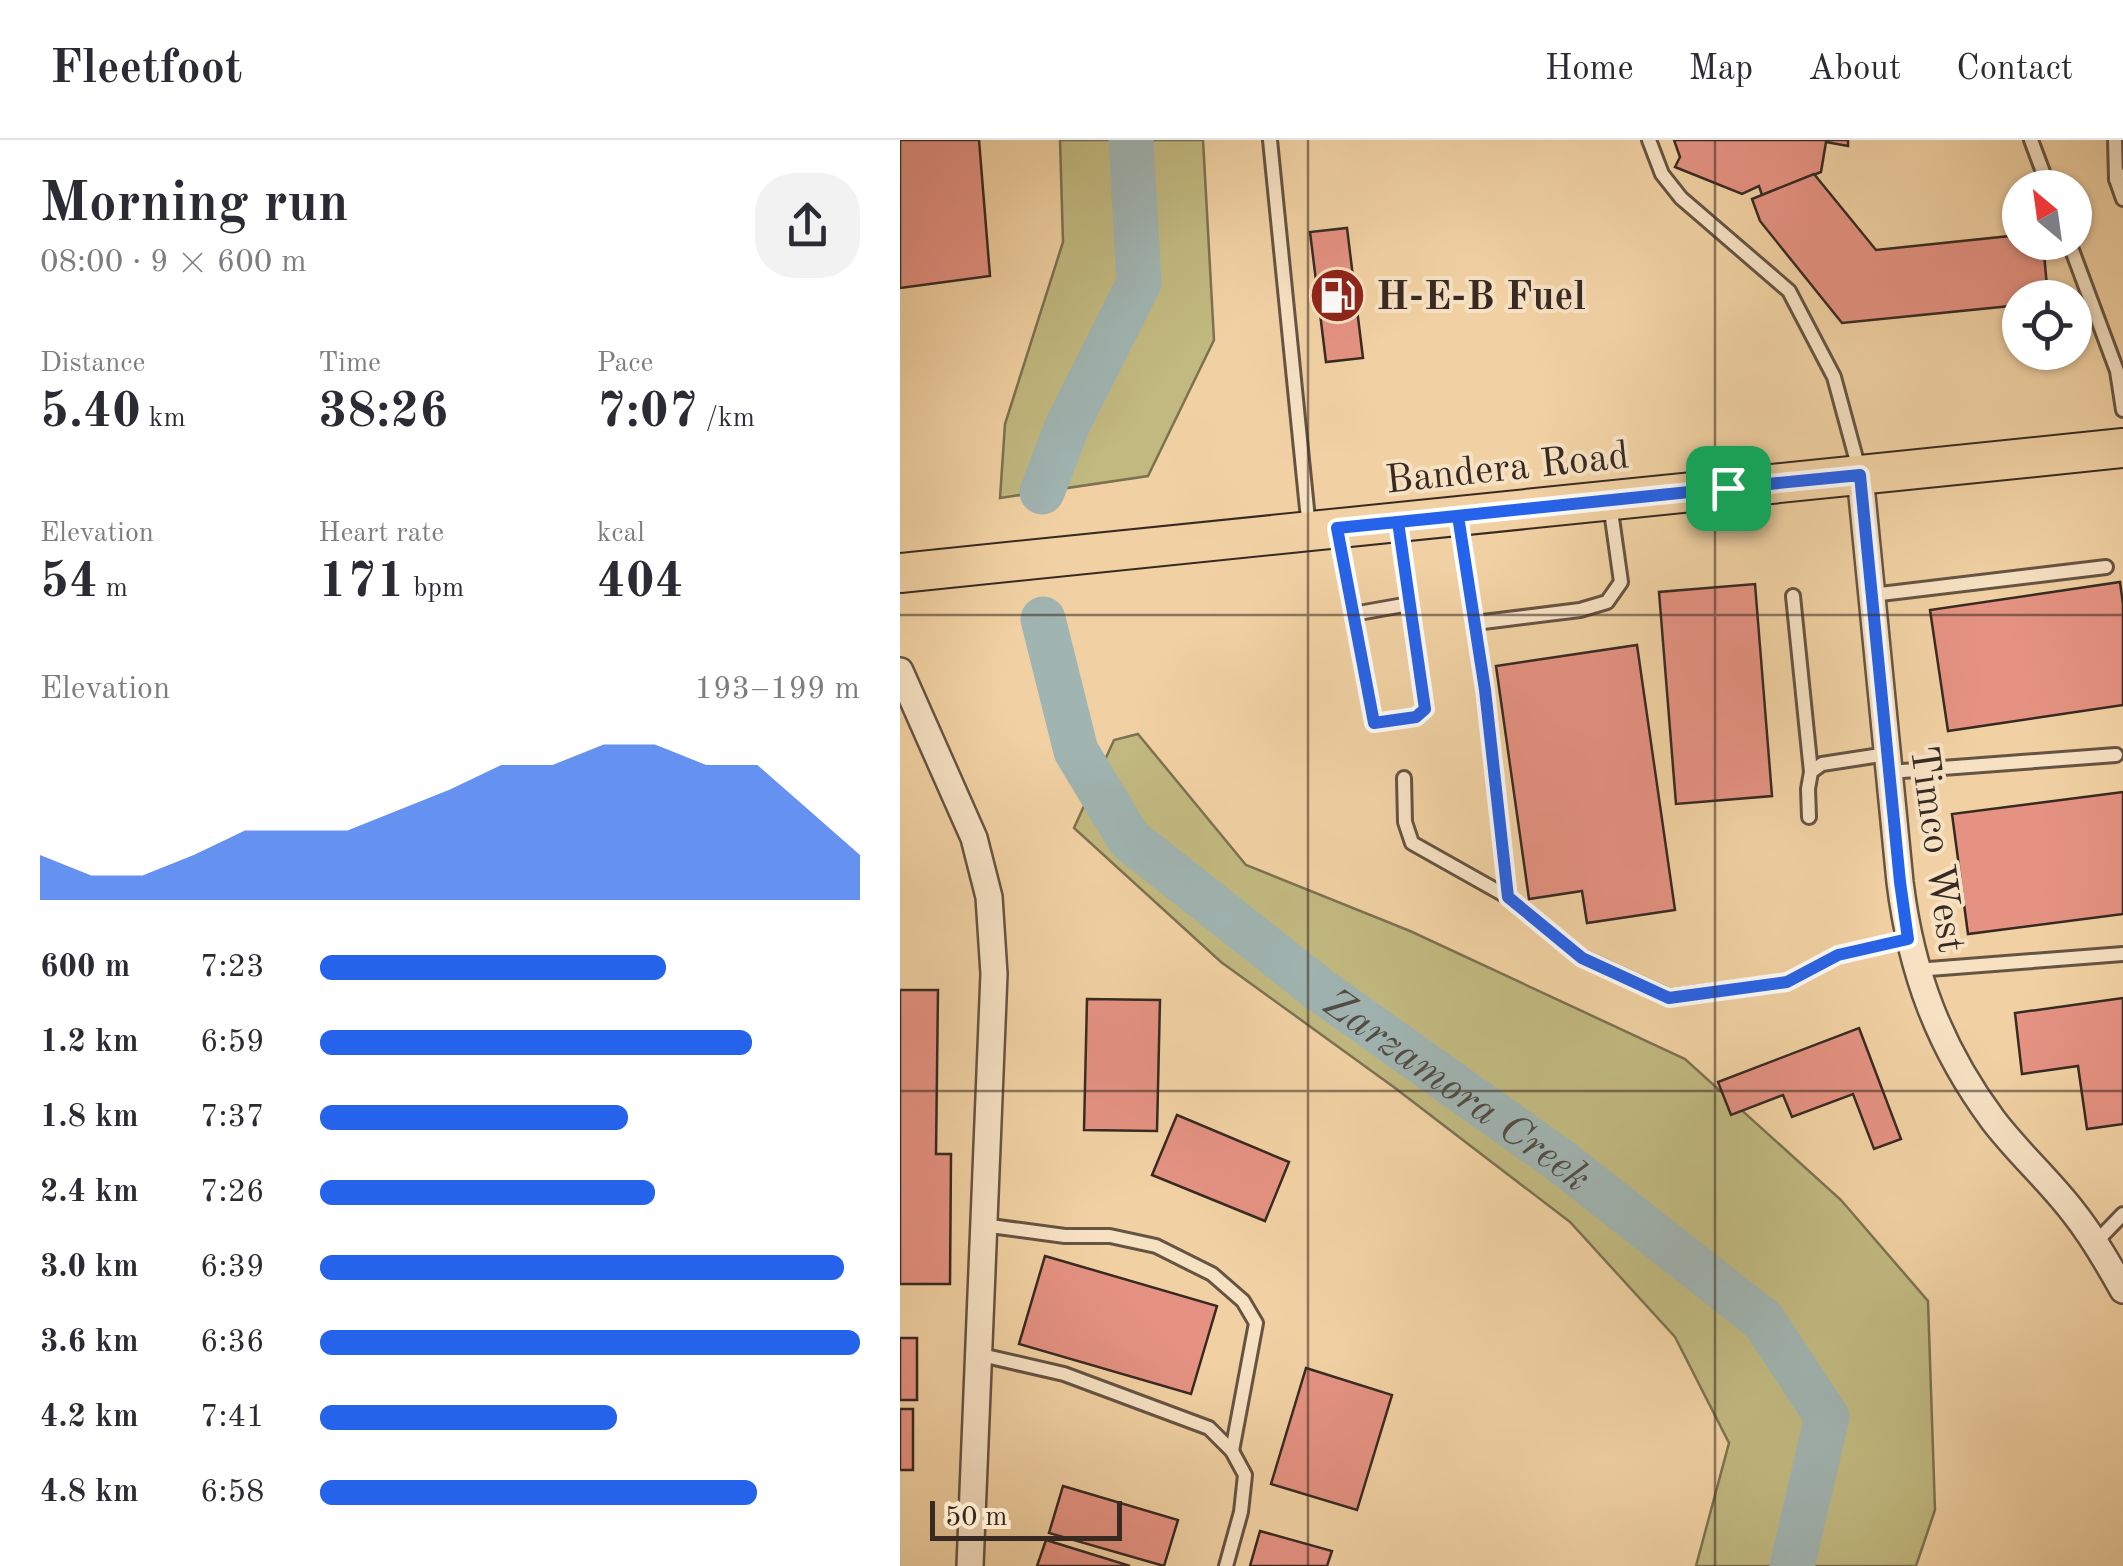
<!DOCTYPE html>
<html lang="en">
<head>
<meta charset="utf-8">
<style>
	body { margin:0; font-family:"Old Standard TT",serif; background:#f2f2f3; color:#2b2b33; height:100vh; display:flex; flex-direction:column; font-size:38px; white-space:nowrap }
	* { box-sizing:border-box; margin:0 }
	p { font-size:32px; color:#7c7c81 }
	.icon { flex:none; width:55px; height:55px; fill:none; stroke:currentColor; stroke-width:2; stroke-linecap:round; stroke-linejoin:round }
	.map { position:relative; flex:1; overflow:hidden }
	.side { display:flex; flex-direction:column; background:#fff; width:900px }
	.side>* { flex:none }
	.needle { width:65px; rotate:331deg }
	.controls { position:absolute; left:1102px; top:30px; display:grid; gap:20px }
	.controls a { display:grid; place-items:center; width:90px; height:90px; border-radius:50%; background:#fff; box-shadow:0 2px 8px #0004; font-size:50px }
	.scale { position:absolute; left:30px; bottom:25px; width:192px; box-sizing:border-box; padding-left:10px; border:5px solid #382a23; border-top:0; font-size:28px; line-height:35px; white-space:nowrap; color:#382a23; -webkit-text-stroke:8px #f6e1c3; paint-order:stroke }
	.pin { position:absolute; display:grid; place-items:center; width:85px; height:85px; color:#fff; margin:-42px; border-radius:20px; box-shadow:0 5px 15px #0006 }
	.round { display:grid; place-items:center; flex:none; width:105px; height:105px; border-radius:40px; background:#f2f2f3 }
	.overview { display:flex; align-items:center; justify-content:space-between; height:170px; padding:0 40px }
	h1 { font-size:55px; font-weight:700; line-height:75px }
	.stats { display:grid; grid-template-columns:repeat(3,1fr); gap:15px; height:170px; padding:10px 40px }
	.stats div { display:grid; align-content:center }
	.stats b { font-size:50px; font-weight:700 }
	.stats small { font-size:28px; font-weight:400 }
	.stats p { font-size:28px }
	.chart { height:280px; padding:20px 40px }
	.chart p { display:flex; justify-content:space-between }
	.chart svg { width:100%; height:180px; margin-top:10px; fill:#2563eb; opacity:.7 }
	ul { padding:0 40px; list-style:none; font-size:32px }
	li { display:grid; grid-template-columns:160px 120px 1fr; align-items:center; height:75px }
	li i { height:25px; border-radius:12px; background:#2563eb }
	header { display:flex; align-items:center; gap:60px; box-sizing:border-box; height:140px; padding:0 50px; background:#fff; border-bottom:2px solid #e1e1e2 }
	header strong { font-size:48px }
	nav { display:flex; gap:55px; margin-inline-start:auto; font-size:35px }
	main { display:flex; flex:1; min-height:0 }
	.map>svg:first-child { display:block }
</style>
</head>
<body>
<header>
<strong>Fleetfoot</strong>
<nav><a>Home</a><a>Map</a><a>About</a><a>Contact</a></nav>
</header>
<main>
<section class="side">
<div class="overview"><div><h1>Morning run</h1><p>08:00 · 9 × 600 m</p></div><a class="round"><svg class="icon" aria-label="share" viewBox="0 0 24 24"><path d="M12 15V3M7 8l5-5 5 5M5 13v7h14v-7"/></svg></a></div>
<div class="stats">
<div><p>Distance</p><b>5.40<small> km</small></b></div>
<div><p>Time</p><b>38:26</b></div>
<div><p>Pace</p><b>7:07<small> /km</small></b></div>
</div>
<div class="stats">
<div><p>Elevation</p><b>54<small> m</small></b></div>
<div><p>Heart rate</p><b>171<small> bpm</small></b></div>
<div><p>kcal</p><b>404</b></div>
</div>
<div class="chart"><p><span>Elevation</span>193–199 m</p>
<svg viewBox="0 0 160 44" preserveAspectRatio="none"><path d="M0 44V33L10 38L20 38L30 33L40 27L50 27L60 27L70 22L80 17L90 11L100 11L110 6L120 6L130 11L140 11L150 22L160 33V44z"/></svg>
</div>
<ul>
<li><b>600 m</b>7:23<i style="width:64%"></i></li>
<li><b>1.2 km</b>6:59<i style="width:80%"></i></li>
<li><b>1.8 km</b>7:37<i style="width:57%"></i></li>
<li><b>2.4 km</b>7:26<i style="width:62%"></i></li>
<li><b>3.0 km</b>6:39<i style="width:97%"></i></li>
<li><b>3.6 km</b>6:36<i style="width:100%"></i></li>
<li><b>4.2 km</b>7:41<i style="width:55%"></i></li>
<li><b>4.8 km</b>6:58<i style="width:81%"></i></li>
</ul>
</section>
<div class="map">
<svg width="1223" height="1426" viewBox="0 0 1223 1426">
	<rect width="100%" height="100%" fill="#f1d1a3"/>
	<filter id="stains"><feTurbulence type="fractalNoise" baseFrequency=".002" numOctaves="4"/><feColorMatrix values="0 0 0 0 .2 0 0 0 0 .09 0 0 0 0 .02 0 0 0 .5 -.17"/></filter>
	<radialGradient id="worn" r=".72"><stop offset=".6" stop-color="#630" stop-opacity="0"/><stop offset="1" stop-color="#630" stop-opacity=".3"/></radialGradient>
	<g fill="#c1b980" stroke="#7c7252" stroke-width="2.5">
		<path d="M 160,0 L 303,0 L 314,200 L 248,336 L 100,358 L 105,284 L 163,102 Z"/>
		<path d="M 238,594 L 346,725 L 510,791 L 785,919 L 941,1060 L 1028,1161 L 1035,1370 L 1016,1426 L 796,1426 L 829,1303 L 775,1197 L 670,1082 L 495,948 L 321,822 L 174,688 L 214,600 Z"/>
	</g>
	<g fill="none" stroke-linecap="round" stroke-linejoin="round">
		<g stroke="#a0b4b1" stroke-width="45">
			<path d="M 142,352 L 168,284 L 239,143 L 231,0"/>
			<path id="s1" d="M 143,479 L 176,611 L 229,699 L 420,850 L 662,1022 L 863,1180 L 927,1277 L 892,1426"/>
		</g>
	</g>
	<g fill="#e59282" stroke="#382a23" stroke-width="2.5">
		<path d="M 0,0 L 79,0 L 90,136 L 0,148 Z"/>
		<path d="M 774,0 L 948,0 L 948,6 L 926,2 L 921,32 L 862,55 L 859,46 L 842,54 L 775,27 L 780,17 Z"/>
		<path d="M 914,34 L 976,110 L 1120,95 L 1120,102 L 1143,102 L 1148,158 L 1120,158 L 1120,165 L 942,183 L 860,81 L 852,59 Z"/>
		<path d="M 447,88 L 463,218 L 426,222 L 410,92 Z"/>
		<path d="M 1220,442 L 1223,464 L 1223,565 L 1048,591 L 1030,470 Z"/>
		<path d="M 855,444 L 872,656 L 776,664 L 759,452 Z"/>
		<path d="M 737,505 L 775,770 L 687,783 L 682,751 L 629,759 L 596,526 Z"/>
		<path d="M 1223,652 L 1223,774 L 1068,794 L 1052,674 Z"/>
		<path d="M 0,850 L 38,850 L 36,1014 L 51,1014 L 50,1144 L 0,1144 Z"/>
		<path d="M 1223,858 L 1223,984 L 1187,989 L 1178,926 L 1122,934 L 1115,873 Z"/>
		<path d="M 187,859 L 260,860 L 257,991 L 184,990 Z"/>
		<path d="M 959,888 L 1001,999 L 974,1009 L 953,954 L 892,977 L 883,955 L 831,975 L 818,942 Z"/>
		<path d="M 277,975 L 389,1022 L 365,1081 L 252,1035 Z"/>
		<path d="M 145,1116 L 317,1166 L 291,1254 L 119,1204 Z"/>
		<rect x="0" y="1198" width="17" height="62"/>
		<path d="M 406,1228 L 492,1255 L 457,1370 L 371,1344 Z"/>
		<rect x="0" y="1269" width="13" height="61"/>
		<path d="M 163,1346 L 278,1380 L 264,1426 L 149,1393 Z"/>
		<path d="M 360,1391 L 432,1411 L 427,1426 L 350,1426 Z"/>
		<path d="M 146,1400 L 230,1426 L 137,1426 Z"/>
	</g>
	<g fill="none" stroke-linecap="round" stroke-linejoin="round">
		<defs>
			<g id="service">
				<path d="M 370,0 L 409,389"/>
				<path d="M 749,0 L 762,34 L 781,58 L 889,151 L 934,237 L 960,333"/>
				<path d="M 1131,0 L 1149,48"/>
				<path d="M 1215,0 L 1216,39"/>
				<path d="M 1220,35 L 1216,39 L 1223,59"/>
				<path d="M 1169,102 L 1217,231 L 1223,270"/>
				<path d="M 559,378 L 585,550 L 608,757 L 682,817 L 769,857 L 887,842 L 938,815 L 1008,799"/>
				<path d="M 437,390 L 453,474 L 509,464"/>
				<path d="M 972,455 L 1206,427"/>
				<path d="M 893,456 L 911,632"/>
				<path d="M 453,474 L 474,583 L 516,577 L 525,569 L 498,385"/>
				<path d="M 575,483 L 680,470 L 707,462 L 721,442 L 710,364"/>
				<path d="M 989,632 L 1216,615"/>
				<path d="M 504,638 L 505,682 L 512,703 L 608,757"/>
				<path d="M 909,677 L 908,649 L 911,632 L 922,624 L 987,614"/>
				<path d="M 1016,830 L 1223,814"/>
				<path d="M 83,1085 L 165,1096 L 210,1096 L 256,1106 L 312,1134 L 343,1161 L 356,1183 L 332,1311"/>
				<path d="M 1195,1103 L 1223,1074"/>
				<path d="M 77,1214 L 164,1234 L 309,1288 L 332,1311 L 345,1335 L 341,1372 L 326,1426"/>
			</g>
			<g id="minor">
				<path d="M 960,335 L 1000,742 C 1011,832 1039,907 1093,980 C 1118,1013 1149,1040 1174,1073 C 1193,1097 1208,1123 1223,1150"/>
				<path d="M 0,531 L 74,698 L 89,757 L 94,834 L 70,1426"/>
			</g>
			<path id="primary" d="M 0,433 L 1223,308"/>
		</defs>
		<use href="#service" stroke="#665443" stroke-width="18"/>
		<use href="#minor" stroke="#665443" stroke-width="30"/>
		<use href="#primary" stroke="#382a23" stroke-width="42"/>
		<use href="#service" stroke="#f6e1c3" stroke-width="12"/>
		<use href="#minor" stroke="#f6e1c3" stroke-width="25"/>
		<use href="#primary" stroke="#f1d1a3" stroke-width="38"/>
	</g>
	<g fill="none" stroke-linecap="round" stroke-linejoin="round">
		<defs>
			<path id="route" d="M 828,348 L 498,382 L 525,569 L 516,577 L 474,583 L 437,388 L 558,376 L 585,550 L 608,757 L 682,818 L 769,858 L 887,842 L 938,815 L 1008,799 L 1000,742 L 960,335 L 828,348"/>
		</defs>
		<use href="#route" stroke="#fff" stroke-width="20"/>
		<use href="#route" stroke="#2563eb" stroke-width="12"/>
	</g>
	<path fill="none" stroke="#382a23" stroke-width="2.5" stroke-opacity="0.55" d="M 408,0 L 408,1426M 815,0 L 815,1426M 0,475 L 1223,475M 0,951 L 1223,951"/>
	<defs>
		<symbol id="fuel-disc" viewBox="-11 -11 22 22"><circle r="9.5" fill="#8f2418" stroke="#f6e1c3"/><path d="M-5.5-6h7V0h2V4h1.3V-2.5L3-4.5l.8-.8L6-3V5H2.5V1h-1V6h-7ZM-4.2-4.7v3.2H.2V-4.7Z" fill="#fff"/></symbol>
	</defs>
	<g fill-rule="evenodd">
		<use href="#fuel-disc" x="406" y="124" width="63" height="63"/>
	</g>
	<g text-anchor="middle" stroke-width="8" stroke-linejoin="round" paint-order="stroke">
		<g font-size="40" font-weight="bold" fill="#382a23" stroke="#f6e1c3" text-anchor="start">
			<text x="476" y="169">H-E-B Fuel</text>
		</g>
		<g font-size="40" fill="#382a23" stroke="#f6e1c3">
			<text transform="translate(607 326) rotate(-6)" y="14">Bandera Road</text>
			<text transform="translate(1039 709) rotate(82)" y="14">Timco West</text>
		</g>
		<g font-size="42" font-style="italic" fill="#524c46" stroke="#f6e1c3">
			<text dy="15" stroke="none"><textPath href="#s1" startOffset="652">Zarzamora Creek</textPath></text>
		</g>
	</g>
	<rect width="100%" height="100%" filter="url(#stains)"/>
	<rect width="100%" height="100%" fill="url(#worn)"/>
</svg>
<div class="controls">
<a><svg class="needle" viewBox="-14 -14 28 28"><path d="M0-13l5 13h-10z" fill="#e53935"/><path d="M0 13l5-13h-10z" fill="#7c7c81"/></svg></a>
<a><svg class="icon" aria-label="locate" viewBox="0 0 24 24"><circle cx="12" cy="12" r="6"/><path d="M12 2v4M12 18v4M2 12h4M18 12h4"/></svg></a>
</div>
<div class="scale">50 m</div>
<div class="pin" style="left:828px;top:348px;background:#1e9e55"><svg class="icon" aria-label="arrive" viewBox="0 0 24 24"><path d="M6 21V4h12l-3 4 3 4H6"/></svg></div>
</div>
</main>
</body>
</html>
